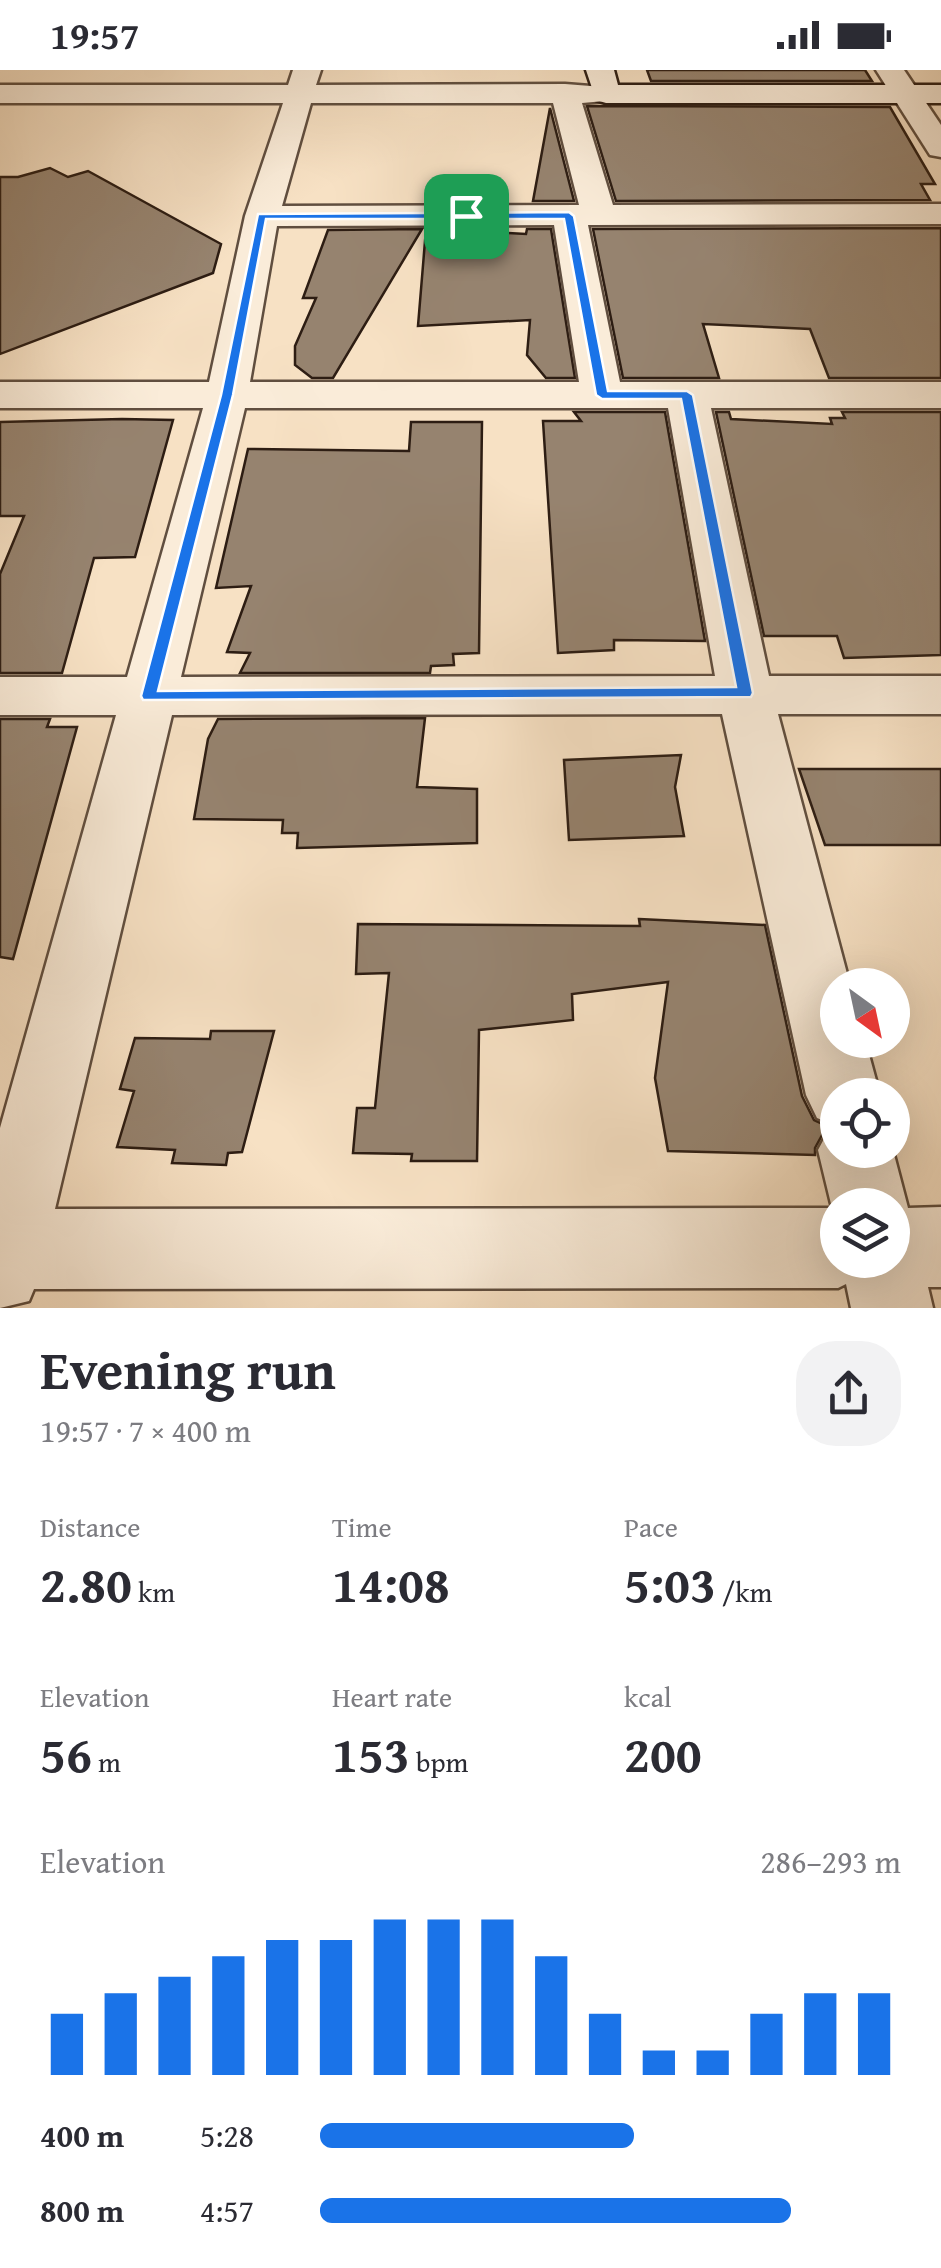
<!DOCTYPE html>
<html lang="en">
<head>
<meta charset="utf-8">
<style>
	body { margin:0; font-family:"Gentium Book Plus",serif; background:#f2f2f3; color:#2b2b33; height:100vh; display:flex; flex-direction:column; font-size:38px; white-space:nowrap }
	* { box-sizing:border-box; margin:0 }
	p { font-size:32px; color:#7c7c81 }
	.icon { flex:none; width:55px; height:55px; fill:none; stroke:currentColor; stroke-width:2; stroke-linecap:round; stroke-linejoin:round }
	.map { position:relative; height:1238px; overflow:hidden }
	.side { display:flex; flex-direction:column; background:#fff; flex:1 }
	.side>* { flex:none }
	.needle { width:65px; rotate:147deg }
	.controls { position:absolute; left:820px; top:898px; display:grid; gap:20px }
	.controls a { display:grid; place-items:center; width:90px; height:90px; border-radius:50%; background:#fff; box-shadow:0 10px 40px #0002; font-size:50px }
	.pin { position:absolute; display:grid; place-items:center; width:85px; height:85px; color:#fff; margin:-42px; border-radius:20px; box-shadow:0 5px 15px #0006 }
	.round { display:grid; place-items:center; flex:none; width:105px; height:105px; border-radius:40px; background:#f2f2f3 }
	.summary { display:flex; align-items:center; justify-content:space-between; height:170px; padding:0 40px }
	h1 { font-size:55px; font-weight:600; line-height:75px }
	.stats { display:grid; grid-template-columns:repeat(3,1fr); gap:15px; height:170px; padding:10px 40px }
	.stats div { display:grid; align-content:center }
	.stats b { font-size:50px; font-weight:600 }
	.stats small { font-size:28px; font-weight:400 }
	.stats p { font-size:28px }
	.chart { height:280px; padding:20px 40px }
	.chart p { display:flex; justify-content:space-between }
	.chart svg { width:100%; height:180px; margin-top:10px; stroke:#1a73e8; stroke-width:6 }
	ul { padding:0 40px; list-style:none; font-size:32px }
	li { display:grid; grid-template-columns:160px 120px 1fr; align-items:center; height:75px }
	li i { height:25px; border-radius:12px; background:#1a73e8 }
	.status { display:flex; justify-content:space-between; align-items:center; height:70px; padding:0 50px; background:#fff; direction:ltr }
	.status svg { height:28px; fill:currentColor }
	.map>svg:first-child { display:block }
</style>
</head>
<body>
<div class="status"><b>19:57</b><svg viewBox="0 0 49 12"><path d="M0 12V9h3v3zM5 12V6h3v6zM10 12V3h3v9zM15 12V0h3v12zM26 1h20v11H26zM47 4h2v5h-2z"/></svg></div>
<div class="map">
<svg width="941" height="1238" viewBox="0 0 941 1238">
	<rect width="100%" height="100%" fill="#f7e1c4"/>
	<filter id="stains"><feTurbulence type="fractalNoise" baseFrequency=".002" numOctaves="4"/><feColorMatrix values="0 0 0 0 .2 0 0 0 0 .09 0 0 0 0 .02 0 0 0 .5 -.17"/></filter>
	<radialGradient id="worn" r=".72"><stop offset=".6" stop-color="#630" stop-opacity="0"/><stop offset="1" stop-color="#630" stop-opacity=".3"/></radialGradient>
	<g fill="#96836f" stroke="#2d1d13" stroke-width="2.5">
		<path d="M 647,0 L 865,0 L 872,11 L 651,11 Z"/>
		<path d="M 587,36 L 890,37 L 935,114 L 921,114 L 930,130 L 616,131 Z"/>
		<path d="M 550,38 L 574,131 L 533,131 Z"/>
		<path d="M 50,98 L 68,107 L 88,101 L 221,174 L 213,203 L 0,284 L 0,107 L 18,107 Z"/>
		<path d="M 941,158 L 941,308 L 829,308 L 810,259 L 703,254 L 719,308 L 623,308 L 593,159 Z"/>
		<path d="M 422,159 L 333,308 L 312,308 L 295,295 L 295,276 L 316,228 L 303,228 L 328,160 Z"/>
		<path d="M 426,159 L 526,164 L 527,159 L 551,159 L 575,308 L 546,308 L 527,285 L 530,250 L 418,256 Z"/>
		<path d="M 574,342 L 665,342 L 705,571 L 614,570 L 614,580 L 558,583 L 543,351 L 581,351 Z"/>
		<path d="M 716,342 L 729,342 L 731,349 L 832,354 L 830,348 L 845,348 L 842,342 L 941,342 L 941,585 L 844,588 L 837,566 L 764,566 Z"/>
		<path d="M 122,349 L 173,350 L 135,487 L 94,488 L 62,603 L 0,603 L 0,504 L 24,446 L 0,446 L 0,352 Z"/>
		<path d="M 411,352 L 482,352 L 479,583 L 453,584 L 454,595 L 431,596 L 430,603 L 240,603 L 250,583 L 227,582 L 251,516 L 216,518 L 248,379 L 409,381 Z"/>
		<path d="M 425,648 L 417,717 L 477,719 L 477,773 L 297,778 L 298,763 L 282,763 L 283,750 L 194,749 L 208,669 L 218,649 Z"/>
		<path d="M 0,649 L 50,649 L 47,657 L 77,657 L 13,889 L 0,887 Z"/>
		<path d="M 681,685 L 675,717 L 684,766 L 569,770 L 564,690 Z"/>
		<path d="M 799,699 L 941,699 L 941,775 L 825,775 Z"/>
		<path d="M 639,849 L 765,855 L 802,1026 L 814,1050 L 827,1056 L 815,1078 L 815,1085 L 668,1081 L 655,1008 L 668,912 L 572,924 L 573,950 L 479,960 L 477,1091 L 411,1091 L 412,1084 L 353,1083 L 357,1038 L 375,1038 L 389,903 L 356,904 L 358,854 L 640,856 Z"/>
		<path d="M 211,961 L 274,961 L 242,1082 L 228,1083 L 226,1095 L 172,1093 L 175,1080 L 117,1077 L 134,1021 L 120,1019 L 135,968 L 210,969 Z"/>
	</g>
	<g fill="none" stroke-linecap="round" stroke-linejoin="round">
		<defs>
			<g id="street">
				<path d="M 293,0 L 321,0 L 316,15 L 565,14 L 616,18 L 620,24 L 616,30 L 582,33 L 613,135 L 941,134 L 941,154 L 588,155 L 620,312 L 941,312 L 941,338 L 711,338 L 769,606 L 941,606 L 941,644 L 778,644 L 850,915 L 838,915 L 838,970 L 865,970 L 880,1025 L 838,1025 L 838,1080 L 892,1077 L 908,1138 L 941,1137 L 941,1217 L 928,1217 L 933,1238 L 851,1238 L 846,1214 L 838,1218 L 34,1219 L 29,1231 L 0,1238 L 0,1058 L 116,645 L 0,645 L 0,607 L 127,607 L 203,338 L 0,338 L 0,312 L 209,312 L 245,146 L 283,33 L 0,33 L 0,15 L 288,15 ZM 311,33 L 553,33 L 579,135 L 282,136 ZM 554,155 L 579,312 L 250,312 L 277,156 ZM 245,338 L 668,338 L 715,606 L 181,607 ZM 722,644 L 806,1025 L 817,1048 L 832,1054 L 818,1080 L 832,1138 L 55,1139 L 172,645 ZM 838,1135 L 892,1135 L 892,1190 L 838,1190 Z"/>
				<path d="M 876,0 L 904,0 L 941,55 L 941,87 L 930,85 Z"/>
			</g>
			<path id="secondary" d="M 586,0 L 614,0 L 618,15 L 941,15 L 941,33 L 606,33 L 596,30 Z"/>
		</defs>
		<use href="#street" stroke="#604e3f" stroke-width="5"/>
		<use href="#secondary" stroke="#2d1d13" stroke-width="5"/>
		<use href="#street" fill="#faecd9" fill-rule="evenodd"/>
		<use href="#secondary" fill="#faecd9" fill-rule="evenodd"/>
	</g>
	<path fill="#1a73e8" stroke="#fff" stroke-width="2.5" fill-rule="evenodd" d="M 569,142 L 574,146 L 608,321 L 687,321 L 693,325 L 753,623 L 751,627 L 143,630 L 141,626 L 221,325 L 258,144 ZM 266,149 L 564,149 L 596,325 L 602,329 L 681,329 L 736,617 L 158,621 L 233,325 Z"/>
	<rect width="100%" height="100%" filter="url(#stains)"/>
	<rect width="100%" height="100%" fill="url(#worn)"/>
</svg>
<div class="controls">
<a><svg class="needle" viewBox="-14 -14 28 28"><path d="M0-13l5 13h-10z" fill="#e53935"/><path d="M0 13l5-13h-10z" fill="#7c7c81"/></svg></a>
<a><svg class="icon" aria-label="locate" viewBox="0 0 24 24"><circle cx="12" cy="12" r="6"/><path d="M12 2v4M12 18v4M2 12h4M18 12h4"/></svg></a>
<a><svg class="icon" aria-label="layers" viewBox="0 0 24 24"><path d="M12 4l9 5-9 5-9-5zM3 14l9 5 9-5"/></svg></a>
</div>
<div class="pin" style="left:466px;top:146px;background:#1e9e55"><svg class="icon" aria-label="arrive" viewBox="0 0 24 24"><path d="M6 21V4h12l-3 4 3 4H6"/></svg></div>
</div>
<section class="side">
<div class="summary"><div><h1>Evening run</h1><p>19:57 · 7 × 400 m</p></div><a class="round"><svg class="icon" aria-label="share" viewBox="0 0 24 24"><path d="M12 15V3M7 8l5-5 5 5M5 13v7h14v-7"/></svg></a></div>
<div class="stats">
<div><p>Distance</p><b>2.80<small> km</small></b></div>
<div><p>Time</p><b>14:08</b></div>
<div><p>Pace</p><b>5:03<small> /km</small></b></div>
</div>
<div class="stats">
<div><p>Elevation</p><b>56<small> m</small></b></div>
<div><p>Heart rate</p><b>153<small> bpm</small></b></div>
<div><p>kcal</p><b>200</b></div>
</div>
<div class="chart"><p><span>Elevation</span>286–293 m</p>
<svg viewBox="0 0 160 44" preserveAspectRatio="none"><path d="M5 44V29M15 44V24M25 44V20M35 44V15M45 44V11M55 44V11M65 44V6M75 44V6M85 44V6M95 44V15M105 44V29M115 44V38M125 44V38M135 44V29M145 44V24M155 44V24"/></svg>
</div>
<ul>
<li><b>400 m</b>5:28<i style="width:54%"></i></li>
<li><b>800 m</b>4:57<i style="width:81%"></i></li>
</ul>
</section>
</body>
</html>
